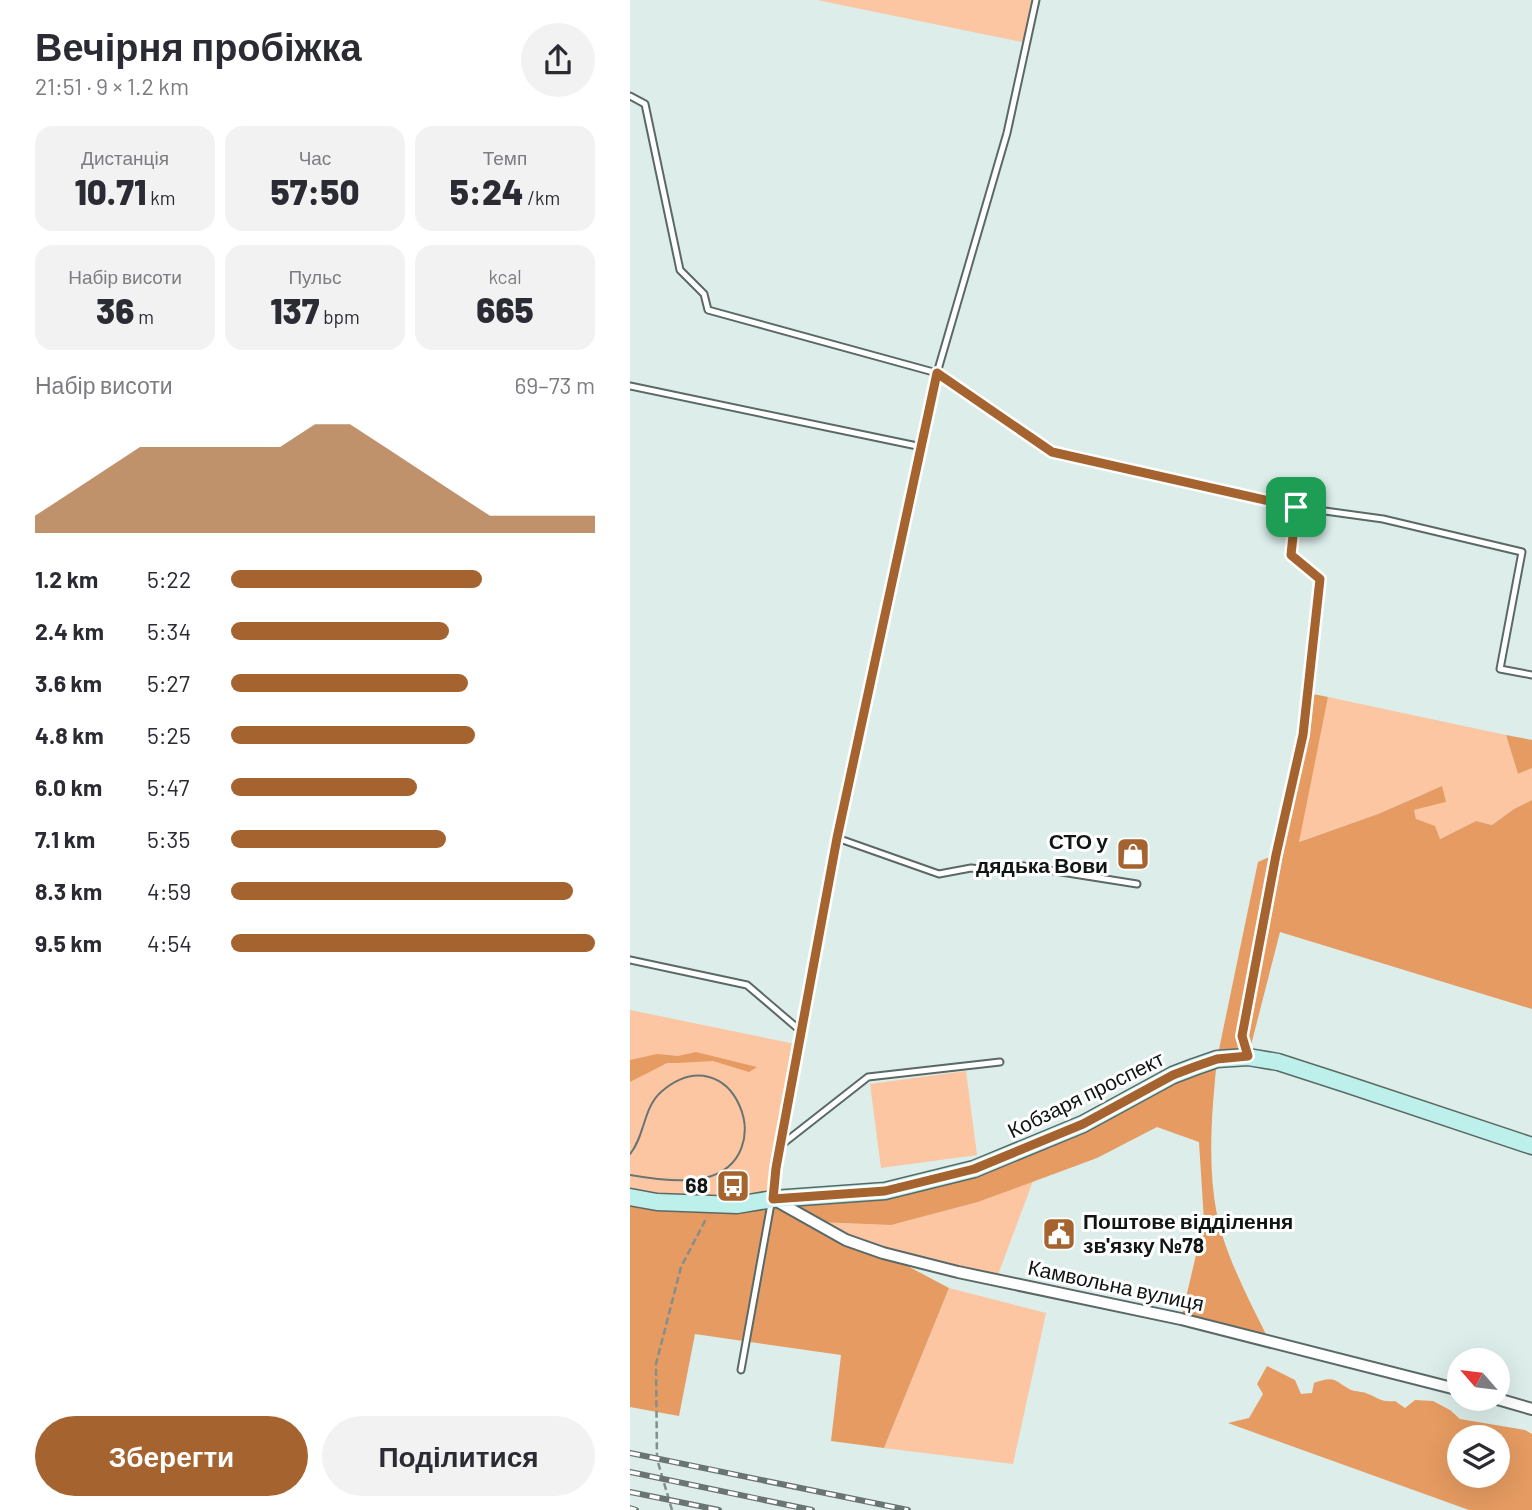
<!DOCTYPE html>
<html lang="uk">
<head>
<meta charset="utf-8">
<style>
	body { margin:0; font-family:Barlow,sans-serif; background:#f2f2f3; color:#2b2b33; height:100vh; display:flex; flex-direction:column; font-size:26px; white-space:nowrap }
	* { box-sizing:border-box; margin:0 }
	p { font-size:23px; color:#7c7c81 }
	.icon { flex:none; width:38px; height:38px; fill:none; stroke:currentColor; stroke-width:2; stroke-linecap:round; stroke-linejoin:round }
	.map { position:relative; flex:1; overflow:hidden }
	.drawer { display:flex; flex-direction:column; background:#fff; width:630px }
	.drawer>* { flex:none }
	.needle { width:46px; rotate:298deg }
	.fabs { position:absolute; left:817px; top:1348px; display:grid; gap:14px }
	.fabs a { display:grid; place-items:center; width:63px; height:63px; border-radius:50%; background:#fff; box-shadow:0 7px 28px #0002; font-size:35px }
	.pin { position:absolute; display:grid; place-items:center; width:60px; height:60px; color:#fff; margin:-30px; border-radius:14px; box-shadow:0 4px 10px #0006 }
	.round { display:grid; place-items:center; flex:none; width:74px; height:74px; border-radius:37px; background:#f2f2f3 }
	.summary { display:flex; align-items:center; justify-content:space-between; height:119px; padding:0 35px }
	h1 { font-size:38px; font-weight:800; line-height:52px }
	.figures { display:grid; grid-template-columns:repeat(3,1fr); gap:10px; height:119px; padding:7px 35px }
	.figures div { display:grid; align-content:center; border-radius:18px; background:#f2f2f3; text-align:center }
	.figures b { font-size:35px; font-weight:800 }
	.figures small { font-size:19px; font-weight:400 }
	.figures p { font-size:19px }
	.chart { height:196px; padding:14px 35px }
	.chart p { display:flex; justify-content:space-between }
	.chart svg { width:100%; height:126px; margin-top:7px; fill:#a5642f; opacity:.7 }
	.action { display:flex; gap:14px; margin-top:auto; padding:14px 35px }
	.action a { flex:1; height:80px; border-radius:42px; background:#a5642f; color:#fff; font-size:28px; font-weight:800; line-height:80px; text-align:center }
	.action a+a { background:#f2f2f3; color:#2b2b33 }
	ul { padding:0 35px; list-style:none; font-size:23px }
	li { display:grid; grid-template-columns:112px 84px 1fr; align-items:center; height:52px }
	li i { height:18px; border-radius:9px; background:#a5642f }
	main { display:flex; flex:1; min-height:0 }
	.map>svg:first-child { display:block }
</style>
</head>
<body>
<main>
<section class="drawer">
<div class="summary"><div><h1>Вечірня пробіжка</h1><p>21:51 · 9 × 1.2 km</p></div><a class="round"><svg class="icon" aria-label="share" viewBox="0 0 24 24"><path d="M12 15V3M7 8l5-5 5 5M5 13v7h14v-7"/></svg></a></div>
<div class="figures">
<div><p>Дистанція</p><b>10.71<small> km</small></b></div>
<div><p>Час</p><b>57:50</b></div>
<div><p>Темп</p><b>5:24<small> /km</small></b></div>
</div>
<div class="figures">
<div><p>Набір висоти</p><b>36<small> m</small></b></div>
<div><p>Пульс</p><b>137<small> bpm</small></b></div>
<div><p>kcal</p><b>665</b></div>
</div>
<div class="chart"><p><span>Набір висоти</span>69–73 m</p>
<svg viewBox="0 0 160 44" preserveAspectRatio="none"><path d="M0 44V38L10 30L20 22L30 14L40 14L50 14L60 14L70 14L80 6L90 6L100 14L110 22L120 30L130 38L140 38L150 38L160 38V44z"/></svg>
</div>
<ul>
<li><b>1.2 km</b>5:22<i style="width:69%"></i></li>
<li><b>2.4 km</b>5:34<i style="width:60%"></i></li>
<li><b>3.6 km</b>5:27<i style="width:65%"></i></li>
<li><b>4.8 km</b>5:25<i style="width:67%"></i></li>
<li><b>6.0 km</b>5:47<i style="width:51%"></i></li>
<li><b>7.1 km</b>5:35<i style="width:59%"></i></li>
<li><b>8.3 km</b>4:59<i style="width:94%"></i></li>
<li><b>9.5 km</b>4:54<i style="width:100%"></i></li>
</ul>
<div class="action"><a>Зберегти</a><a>Поділитися</a></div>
</section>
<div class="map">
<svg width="902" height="1510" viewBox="0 0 902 1510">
	<rect width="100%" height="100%" fill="#dcedea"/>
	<g fill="#fbc6a1">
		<path d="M 187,0 L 406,0 L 397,43 Z"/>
		<path d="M 698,697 L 876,735 L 888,774 L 902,768 L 902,800 L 884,809 L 862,825 L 846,821 L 809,839 L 786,819 L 784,810 L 816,802 L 795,793 L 748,814 L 668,842 Z"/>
		<path d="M 0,1010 L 170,1045 L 143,1199 L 0,1197 Z"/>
		<path d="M 336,1071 L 347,1155 L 251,1168 L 240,1084 Z"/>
		<path d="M 403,1181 L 366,1280 L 253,1253 L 184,1222 L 261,1225 L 348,1202 Z"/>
		<path d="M 319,1288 L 416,1313 L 383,1464 L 254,1448 Z"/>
	</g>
	<g fill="#e59b61" fill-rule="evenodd">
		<path d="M 678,693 L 698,697 L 669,842 L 748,814 L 812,786 L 816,802 L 784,810 L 786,819 L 805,826 L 810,839 L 846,821 L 862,825 L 884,809 L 902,800 L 902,1009 L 650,932 L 618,1057 L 587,1059 C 582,1110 577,1164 587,1215 C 595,1255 621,1304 639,1340 L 551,1319 L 574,1221 L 569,1142 L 527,1127 L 467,1158 L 348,1202 L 261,1225 L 186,1222 L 253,1253 L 319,1288 L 254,1448 L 201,1441 L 211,1355 L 65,1334 L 49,1416 L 0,1407 L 0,1197 L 27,1202 L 255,1191 L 344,1169 L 587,1059 L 628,862 L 646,854 L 673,735 Z"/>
		<path d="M 876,735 L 902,740 L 902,768 L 888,774 Z"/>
		<path d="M 66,1052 L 127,1067 L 119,1072 L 83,1061 L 46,1063 L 37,1063 L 0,1082 L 0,1060 L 27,1054 L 48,1056 Z"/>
		<path d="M 637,1366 L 665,1380 L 671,1394 L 682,1393 L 684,1383 C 706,1375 704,1381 721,1390 C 726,1392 733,1391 738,1394 C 751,1399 750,1402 765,1401 L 775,1408 L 785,1400 L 803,1401 L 820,1410 L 830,1419 L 895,1430 L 902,1434 L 902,1510 L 839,1510 L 598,1423 L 619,1418 L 633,1394 L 627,1384 ZM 830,1437 L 868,1437 L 868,1475 L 830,1475 Z"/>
	</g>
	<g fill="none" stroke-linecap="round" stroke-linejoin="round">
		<defs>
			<g id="service">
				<path d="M 0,96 L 15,104 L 50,270 L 74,294 L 78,310 L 307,373 L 422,452 L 666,507 L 753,519 L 892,552 L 870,669 L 902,675"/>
				<path d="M 0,386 L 292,447"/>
				<path d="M 207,838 L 309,874 L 341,868 L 374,871 L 387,865 L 507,884"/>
				<path d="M 0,960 L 117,985 L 172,1032"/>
				<path d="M 150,1146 L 238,1077 L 370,1062"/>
				<path d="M 111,1370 L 207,838 L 307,373 L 377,133 L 406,0"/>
			</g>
			<g id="minor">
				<path d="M 143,1199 L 216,1240 L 253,1253 L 328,1272 L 551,1319 L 830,1390"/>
				<path d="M 864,1398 L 902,1409"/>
			</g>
			<path id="secondary" d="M 0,1197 L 27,1202 L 107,1205 L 143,1199 L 255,1191 L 344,1169 L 453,1124 L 543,1075 L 564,1067 L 587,1059 L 618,1057 L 648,1062 L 716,1084 L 902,1146"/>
		</defs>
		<use href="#service" stroke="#5a6966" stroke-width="9"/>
		<use href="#minor" stroke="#5a6966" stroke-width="14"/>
		<use href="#secondary" stroke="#5a6966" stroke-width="19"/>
		<g stroke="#838f8d" stroke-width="2.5" stroke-dasharray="7 3.5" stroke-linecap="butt">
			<path d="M 614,1043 L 612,1036 L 646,855 L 673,735 L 690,579 L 661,555 L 665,515"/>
			<path d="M 42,1510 L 27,1459 L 26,1364 L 51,1267 L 77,1217"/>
		</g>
		<use href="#service" stroke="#fff" stroke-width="5"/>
		<use href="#minor" stroke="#fff" stroke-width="10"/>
		<use href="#secondary" stroke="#bdf0ea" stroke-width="16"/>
		<path stroke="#6a7573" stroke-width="2" d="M 0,1154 C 15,1136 13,1108 31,1092 C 102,1031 154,1159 75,1178 C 53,1183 23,1179 0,1175"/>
		<defs>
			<g id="rail">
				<path d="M 0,1453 L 278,1510"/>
				<path d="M 0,1472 L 182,1510"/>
				<path d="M 0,1492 L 89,1510"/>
				<path d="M 0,1508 L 6,1510"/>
			</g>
		</defs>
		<use href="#rail" stroke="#6a7573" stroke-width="6"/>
		<use href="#rail" stroke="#fff" stroke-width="3.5" stroke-dasharray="10" stroke-linecap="butt"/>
	</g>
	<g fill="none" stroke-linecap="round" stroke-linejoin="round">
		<defs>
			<path id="route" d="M 307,373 L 422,452 L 666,507 L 661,555 L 690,579 L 673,735 L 646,855 L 612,1036 L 618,1056 L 587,1059 L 564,1067 L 543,1075 L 453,1124 L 344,1169 L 255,1191 L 143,1199 L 146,1168 L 207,838 Z"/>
		</defs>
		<use href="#route" stroke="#fff" stroke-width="14"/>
		<use href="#route" stroke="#a5642f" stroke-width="9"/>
	</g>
	<defs>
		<symbol id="shop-square" viewBox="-11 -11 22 22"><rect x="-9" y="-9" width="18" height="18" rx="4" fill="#a5642f" stroke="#fff"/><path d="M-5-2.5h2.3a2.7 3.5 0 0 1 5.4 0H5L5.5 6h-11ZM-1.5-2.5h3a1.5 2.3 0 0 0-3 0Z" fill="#fff"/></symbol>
		<symbol id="bus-square" viewBox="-11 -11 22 22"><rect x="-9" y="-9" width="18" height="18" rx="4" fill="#a5642f" stroke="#fff"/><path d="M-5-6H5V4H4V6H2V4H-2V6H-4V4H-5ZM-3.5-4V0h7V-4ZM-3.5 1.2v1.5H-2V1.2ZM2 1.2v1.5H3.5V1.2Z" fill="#fff"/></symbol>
		<symbol id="civic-square" viewBox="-11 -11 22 22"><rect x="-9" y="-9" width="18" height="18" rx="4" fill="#a5642f" stroke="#fff"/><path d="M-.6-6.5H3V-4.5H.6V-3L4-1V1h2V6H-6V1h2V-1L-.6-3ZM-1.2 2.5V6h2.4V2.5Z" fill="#fff"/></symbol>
	</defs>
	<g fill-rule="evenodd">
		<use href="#shop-square" x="484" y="835" width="38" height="38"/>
		<use href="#bus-square" x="84" y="1167" width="38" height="38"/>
		<use href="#civic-square" x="410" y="1215" width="38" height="38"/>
	</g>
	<g text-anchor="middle" stroke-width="6" stroke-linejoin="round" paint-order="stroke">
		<g font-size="21" font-weight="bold" fill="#101615" stroke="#fff" text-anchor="end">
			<text x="478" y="849">СТО у<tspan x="478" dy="24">дядька Вови</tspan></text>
			<text x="78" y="1193">68</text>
			<text x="453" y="1229" text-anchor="start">Поштове відділення<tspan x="453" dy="24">зв'язку №78</tspan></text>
		</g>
		<g font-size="21" fill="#101615" stroke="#fff">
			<text transform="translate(456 1095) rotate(-26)" y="7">Кобзаря проспект</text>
			<text transform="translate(486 1286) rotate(12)" y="7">Камвольна вулиця</text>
		</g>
	</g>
</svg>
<div class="fabs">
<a><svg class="needle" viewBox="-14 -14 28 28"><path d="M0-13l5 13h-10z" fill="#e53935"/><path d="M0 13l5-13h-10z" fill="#7c7c81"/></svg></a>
<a><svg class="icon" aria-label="layers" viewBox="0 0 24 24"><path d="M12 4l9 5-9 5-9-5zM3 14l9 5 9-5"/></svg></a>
</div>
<div class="pin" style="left:666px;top:507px;background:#1e9e55"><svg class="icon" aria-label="arrive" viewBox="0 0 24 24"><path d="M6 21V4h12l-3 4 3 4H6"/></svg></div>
</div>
</main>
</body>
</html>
